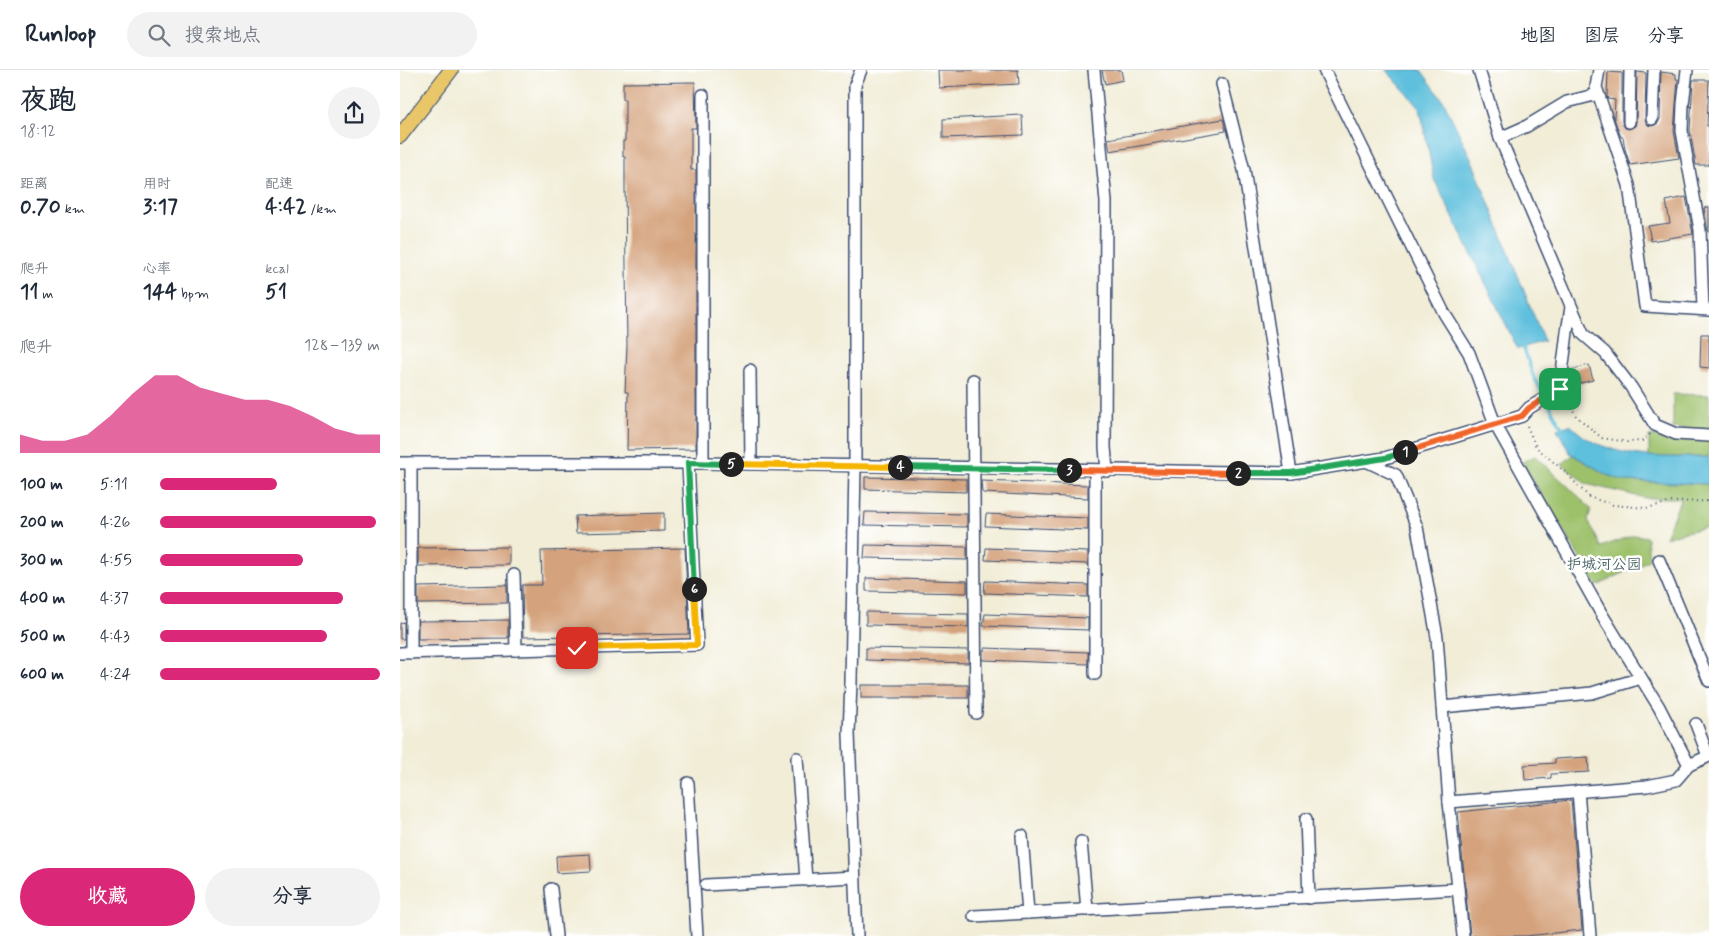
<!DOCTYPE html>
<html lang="zh">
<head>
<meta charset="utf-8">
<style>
	body { margin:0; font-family:Mynerve,"LXGW WenKai TC",sans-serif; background:#f2f2f3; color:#1f2937; height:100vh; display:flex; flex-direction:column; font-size:19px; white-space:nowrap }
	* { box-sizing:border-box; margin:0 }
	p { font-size:16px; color:#747a83 }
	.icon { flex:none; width:28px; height:28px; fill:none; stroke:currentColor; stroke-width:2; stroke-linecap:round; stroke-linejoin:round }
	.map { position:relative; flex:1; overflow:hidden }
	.drawer { display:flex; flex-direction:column; background:#fff; width:400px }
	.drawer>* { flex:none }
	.pin { position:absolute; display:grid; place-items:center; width:42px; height:42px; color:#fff; margin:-21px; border-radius:10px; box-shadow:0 2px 8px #0006 }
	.km { position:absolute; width:25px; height:25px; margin:-12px; border-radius:50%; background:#222; color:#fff; font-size:14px; line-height:25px; text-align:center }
	.round { display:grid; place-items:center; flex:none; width:52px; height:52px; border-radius:26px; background:#f2f2f3 }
	.headline { display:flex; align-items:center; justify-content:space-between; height:85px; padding:0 20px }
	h1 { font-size:28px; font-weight:800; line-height:38px }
	.stats { display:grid; grid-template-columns:repeat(3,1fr); gap:8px; height:85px; padding:5px 20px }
	.stats div { display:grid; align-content:center }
	.stats b { font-size:21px; font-weight:800 }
	.stats small { font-size:14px; font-weight:400 }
	.stats p { font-size:14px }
	.chart { height:140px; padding:10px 20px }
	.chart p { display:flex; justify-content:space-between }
	.chart svg { width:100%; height:90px; margin-top:5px; fill:#db2777; opacity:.7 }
	.action { display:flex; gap:10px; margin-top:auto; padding:10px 20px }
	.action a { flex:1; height:58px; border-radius:30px; background:#db2777; color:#fff; font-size:20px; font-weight:800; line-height:58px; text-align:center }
	.action a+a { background:#f2f2f3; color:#1f2937 }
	ul { padding:0 20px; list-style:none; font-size:16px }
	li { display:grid; grid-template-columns:80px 60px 1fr; align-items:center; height:38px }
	li i { height:12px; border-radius:6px; background:#db2777 }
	header { display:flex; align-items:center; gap:30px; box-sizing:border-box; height:70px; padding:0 25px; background:#fff; border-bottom:1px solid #e0e1e3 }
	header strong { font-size:24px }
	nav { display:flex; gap:28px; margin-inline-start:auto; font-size:18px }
	.search { width:350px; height:45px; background:#f2f2f3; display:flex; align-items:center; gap:12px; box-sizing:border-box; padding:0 18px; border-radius:28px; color:#747a83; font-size:19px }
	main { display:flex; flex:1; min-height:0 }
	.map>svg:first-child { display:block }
</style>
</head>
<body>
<header>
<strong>Runloop</strong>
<div class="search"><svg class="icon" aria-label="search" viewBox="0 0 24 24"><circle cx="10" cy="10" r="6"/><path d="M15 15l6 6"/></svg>搜索地点</div>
<nav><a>地图</a><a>图层</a><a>分享</a></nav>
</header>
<main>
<section class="drawer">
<div class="headline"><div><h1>夜跑</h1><p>18:12</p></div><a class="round"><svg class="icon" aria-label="share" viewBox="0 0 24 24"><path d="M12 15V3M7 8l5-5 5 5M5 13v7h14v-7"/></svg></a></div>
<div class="stats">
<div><p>距离</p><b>0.70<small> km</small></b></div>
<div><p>用时</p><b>3:17</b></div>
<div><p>配速</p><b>4:42<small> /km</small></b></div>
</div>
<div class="stats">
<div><p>爬升</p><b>11<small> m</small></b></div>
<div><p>心率</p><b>144<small> bpm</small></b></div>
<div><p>kcal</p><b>51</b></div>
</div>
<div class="chart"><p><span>爬升</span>128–139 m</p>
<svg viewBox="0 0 160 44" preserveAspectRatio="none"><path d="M0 44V35L10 38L20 38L30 35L40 26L50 15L60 6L70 6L80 12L90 15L100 18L110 18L120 21L130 26L140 32L150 35L160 35V44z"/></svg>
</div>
<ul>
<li><b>100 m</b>5:11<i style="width:53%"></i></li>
<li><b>200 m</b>4:26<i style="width:98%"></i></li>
<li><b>300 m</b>4:55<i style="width:65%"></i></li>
<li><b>400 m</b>4:37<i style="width:83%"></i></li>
<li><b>500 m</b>4:43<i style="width:76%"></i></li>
<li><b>600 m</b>4:24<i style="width:100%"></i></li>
</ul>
<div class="action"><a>收藏</a><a>分享</a></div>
</section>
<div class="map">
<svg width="1309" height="866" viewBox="0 0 1309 866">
	<rect width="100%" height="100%" fill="#fff"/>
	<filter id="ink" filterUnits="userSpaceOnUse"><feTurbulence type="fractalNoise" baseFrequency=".02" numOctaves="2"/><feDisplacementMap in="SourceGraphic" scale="10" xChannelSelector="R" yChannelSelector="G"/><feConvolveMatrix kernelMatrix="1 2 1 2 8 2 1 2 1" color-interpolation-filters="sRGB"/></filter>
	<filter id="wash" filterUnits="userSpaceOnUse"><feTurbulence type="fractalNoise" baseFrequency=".0096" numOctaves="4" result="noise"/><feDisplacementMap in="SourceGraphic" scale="20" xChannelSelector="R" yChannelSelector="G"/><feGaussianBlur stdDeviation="1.12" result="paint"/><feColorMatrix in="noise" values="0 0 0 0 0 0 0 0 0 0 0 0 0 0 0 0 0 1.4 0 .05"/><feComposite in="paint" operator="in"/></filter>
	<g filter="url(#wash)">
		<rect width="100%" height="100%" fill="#f1edd7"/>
		<g fill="#9dc16b" stroke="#5c7864">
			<path d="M 1273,324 L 1309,325 L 1309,360 L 1273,358 Z"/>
			<path d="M 1249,366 L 1309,371 L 1309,387 L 1249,387 Z"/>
			<path d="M 1173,385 L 1207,405 L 1225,411 L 1309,414 L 1309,458 L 1303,458 L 1265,467 L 1281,428 L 1245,428 L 1186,414 L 1162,394 Z"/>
			<path d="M 1135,386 L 1172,420 L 1191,439 L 1188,450 L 1201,477 L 1234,465 L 1247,467 L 1249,490 L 1197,516 L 1122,392 Z"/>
		</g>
		<g fill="#5fc0dd" stroke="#3d789e">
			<path d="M 986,0 L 1021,0 L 1043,30 L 1071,88 L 1144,271 L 1118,279 L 1034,109 L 1020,38 Z"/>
			<path d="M 1170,355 C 1176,360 1182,366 1188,369 C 1226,390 1267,387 1309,387 L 1309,414 L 1225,411 L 1207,405 L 1170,383 L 1157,359 Z"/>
		</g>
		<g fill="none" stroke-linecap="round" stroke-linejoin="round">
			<g stroke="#5fc0dd" stroke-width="3">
				<path d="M 1122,274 L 1134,308 L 1144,326"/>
				<path d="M 1147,331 L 1164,361"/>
			</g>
		</g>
		<g id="blocks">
			<g fill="#d4a27c">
				<path d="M 538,0 L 618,0 L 619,14 L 539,18 Z"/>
				<path d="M 702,0 L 721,0 L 723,10 L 705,14 Z"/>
				<path d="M 1208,2 L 1222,3 L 1222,52 L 1225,58 L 1229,59 L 1235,56 L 1236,52 L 1237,2 L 1246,3 L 1245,49 L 1248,55 L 1252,56 L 1258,53 L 1260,49 L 1261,2 L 1276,4 L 1276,9 L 1278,9 L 1274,61 L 1279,88 L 1230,95 L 1225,79 L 1223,67 L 1221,67 L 1214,48 L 1215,30 L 1208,29 L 1207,26 Z"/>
				<path d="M 1293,10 L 1309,10 L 1307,56 L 1309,56 L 1309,95 L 1296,95 L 1290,60 Z"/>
				<path d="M 295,12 L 296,58 L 291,58 L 291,100 L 296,100 L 296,379 L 227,380 L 228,322 L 225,322 L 227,276 L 225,117 L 225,87 L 223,87 L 223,71 L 225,71 L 225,29 L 223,30 L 223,13 Z"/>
				<path d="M 622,45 L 623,65 L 543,68 L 543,49 Z"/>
				<path d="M 823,49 L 826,61 L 710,81 L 708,69 Z"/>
				<path d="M 1286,127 L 1293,164 L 1251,171 L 1248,156 L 1270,153 L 1266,131 Z"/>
				<path d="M 1309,137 L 1309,162 L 1308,162 L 1304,138 Z"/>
				<path d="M 1301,264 L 1309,264 L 1309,298 L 1300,297 Z"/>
				<path d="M 1189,295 L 1193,310 L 1173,315 L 1170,300 Z"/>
				<path d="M 465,407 L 566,409 L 566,422 L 465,419 Z"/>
				<path d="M 581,411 L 688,415 L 688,428 L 583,423 L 582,422 Z"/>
				<path d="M 465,442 L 567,444 L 567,457 L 464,455 Z"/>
				<path d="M 264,443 L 264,461 L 176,463 L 175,446 Z"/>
				<path d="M 586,444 L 688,448 L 688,460 L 585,456 Z"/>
				<path d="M 465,475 L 567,477 L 567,490 L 464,488 Z"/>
				<path d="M 109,477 L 109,495 L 18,496 L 18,478 Z"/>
				<path d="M 285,478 L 289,564 L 123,567 L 122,515 L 142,515 L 141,481 Z"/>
				<path d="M 586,478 L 688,482 L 688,494 L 585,490 Z"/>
				<path d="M 466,508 L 567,511 L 567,523 L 466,521 Z"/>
				<path d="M 585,511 L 688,515 L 688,527 L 584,523 Z"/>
				<path d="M 107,515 L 107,533 L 18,534 L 18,517 Z"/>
				<path d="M 466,542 L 568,544 L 568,557 L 466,555 Z"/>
				<path d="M 585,544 L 688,548 L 688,560 L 583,556 Z"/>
				<path d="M 108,550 L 108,568 L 18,569 L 18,551 Z"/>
				<path d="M 4,552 L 4,569 L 0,569 L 0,553 Z"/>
				<path d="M 466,578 L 568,580 L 568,593 L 466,590 Z"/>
				<path d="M 585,578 L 688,582 L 688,594 L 583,590 L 583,580 L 585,580 Z"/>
				<rect x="461" y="615" width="107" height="13"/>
				<path d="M 1188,687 L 1189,702 L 1151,704 L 1151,708 L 1125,710 L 1124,695 L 1155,693 L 1155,689 Z"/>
				<path d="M 1171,730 L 1182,860 L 1126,866 L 1070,866 L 1058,742 Z"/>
				<path d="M 190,784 L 191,801 L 157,803 L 156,786 Z"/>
			</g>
		</g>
	</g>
	<g filter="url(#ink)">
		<use href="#blocks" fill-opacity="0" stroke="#3b4c70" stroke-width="1"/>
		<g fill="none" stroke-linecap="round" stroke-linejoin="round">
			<defs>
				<g id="minor">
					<path d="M 694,0 L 706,132 L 705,377 L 707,401"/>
					<path d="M 924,0 L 1044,243 L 1069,283 L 1095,354 L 1201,543 L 1259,637 L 1289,695"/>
					<path d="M 1079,0 L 1100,68 L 1183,264 L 1205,283 L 1231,317 L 1255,355 L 1276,364 L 1309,366"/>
					<path d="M 1199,0 L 1196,17 L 1229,115 L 1245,236 L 1309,240"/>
					<path d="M 1287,0 L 1283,34 L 1282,61 L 1300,160 L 1303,239"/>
					<path d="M 822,14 L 844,100 L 891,403"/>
					<path d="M 303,25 L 303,393"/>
					<path d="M 1252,49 L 1254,0"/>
					<path d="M 1229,52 L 1230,0"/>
					<path d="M 1100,68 L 1127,56 L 1167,32 L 1198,24"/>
					<path d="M 350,300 L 351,394"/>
					<path d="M 573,310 L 576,643"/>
					<path d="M 966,391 L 996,405 L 1017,457 L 1037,567 L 1049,732 L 1063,866"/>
					<path d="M 0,393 L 303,393 L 891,403 L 985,388 L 1122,346 L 1129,338 L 1160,319 L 1167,262 L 1171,237"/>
					<path d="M 1259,490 L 1309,611"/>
					<path d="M 114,505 L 116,580"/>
					<path d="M 0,583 L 297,575 L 288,393"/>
					<path d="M 11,583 L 11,393"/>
					<path d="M 695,604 L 695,401"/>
					<path d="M 1042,637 L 1192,623 L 1241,608"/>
					<path d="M 1296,654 L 1308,686"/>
					<path d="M 397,688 L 406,810"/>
					<path d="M 288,713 L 297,866"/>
					<path d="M 1178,721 L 1190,866"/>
					<path d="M 1049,732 L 1247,716 L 1276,710 L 1289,695 L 1309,686"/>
					<path d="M 906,749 L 909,828"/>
					<path d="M 622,766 L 628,843"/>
					<path d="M 681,772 L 687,840"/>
					<path d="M 306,815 L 454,807"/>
					<path d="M 151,819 L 156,866"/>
					<path d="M 574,846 L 1058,819"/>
					<path d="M 457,866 L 449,664 L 451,612 L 455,396 L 455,15 L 461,0"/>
				</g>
				<path id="major" d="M 0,66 L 51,0"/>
			</defs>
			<use href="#minor" stroke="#3b4c70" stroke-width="14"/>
			<use href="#major" stroke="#3b4c70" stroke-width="16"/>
			<g stroke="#3b4c70" stroke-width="2" stroke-dasharray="1 4" stroke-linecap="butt">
				<path d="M 1167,327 L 1176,346 L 1202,368 L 1227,372 L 1242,371 L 1250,364"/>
				<path d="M 1127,356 L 1136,377 L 1164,401 L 1189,427 L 1213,435 L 1246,438 L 1272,432 L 1309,431"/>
			</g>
			<use href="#minor" stroke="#fff" stroke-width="11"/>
			<use href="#major" stroke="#e9c769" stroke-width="14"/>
		</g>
	</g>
	<g fill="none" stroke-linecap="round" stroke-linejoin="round" filter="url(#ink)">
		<defs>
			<path id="split-1" d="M 1005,382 L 1122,346 L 1129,338 L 1160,319"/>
			<path id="split-2" d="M 838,403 L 891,403 L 985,388 L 1005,382"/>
			<path id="split-3" d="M 669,400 L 838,403"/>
			<path id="split-4" d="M 500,397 L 669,400"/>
			<path id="split-5" d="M 331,394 L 500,397"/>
			<path id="split-6" d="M 294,519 L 288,393 L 331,394"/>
			<path id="split-7" d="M 177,578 L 297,575 L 294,519"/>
		</defs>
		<use href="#split-1" stroke="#fff" stroke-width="10"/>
		<use href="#split-2" stroke="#fff" stroke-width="10"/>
		<use href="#split-3" stroke="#fff" stroke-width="10"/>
		<use href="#split-4" stroke="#fff" stroke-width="10"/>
		<use href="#split-5" stroke="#fff" stroke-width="10"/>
		<use href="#split-6" stroke="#fff" stroke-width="10"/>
		<use href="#split-7" stroke="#fff" stroke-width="10"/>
		<use href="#split-1" stroke="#f0652b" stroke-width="6"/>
		<use href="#split-2" stroke="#22a559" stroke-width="6"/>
		<use href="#split-3" stroke="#f0652b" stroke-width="6"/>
		<use href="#split-4" stroke="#22a559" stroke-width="6"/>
		<use href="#split-5" stroke="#f5b400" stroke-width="6"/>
		<use href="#split-6" stroke="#22a559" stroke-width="6"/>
		<use href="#split-7" stroke="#f5b400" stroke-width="6"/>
	</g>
	<g text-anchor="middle" stroke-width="5" stroke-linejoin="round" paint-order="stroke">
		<g font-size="15" fill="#486263" stroke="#fff">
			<text x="1204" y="499">护城河公园</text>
		</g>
	</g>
</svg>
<div class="pin" style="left:1160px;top:319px;background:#1e9e55"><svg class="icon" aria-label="arrive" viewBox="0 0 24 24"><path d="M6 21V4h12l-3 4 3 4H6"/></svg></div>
<div class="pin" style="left:177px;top:578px;background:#d93025"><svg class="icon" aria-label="check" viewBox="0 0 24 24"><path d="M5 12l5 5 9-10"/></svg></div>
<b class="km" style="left:1005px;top:382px">1</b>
<b class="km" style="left:838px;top:403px">2</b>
<b class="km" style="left:669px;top:400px">3</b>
<b class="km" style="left:500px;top:397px">4</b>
<b class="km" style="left:331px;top:394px">5</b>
<b class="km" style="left:294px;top:519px">6</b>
</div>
</main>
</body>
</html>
